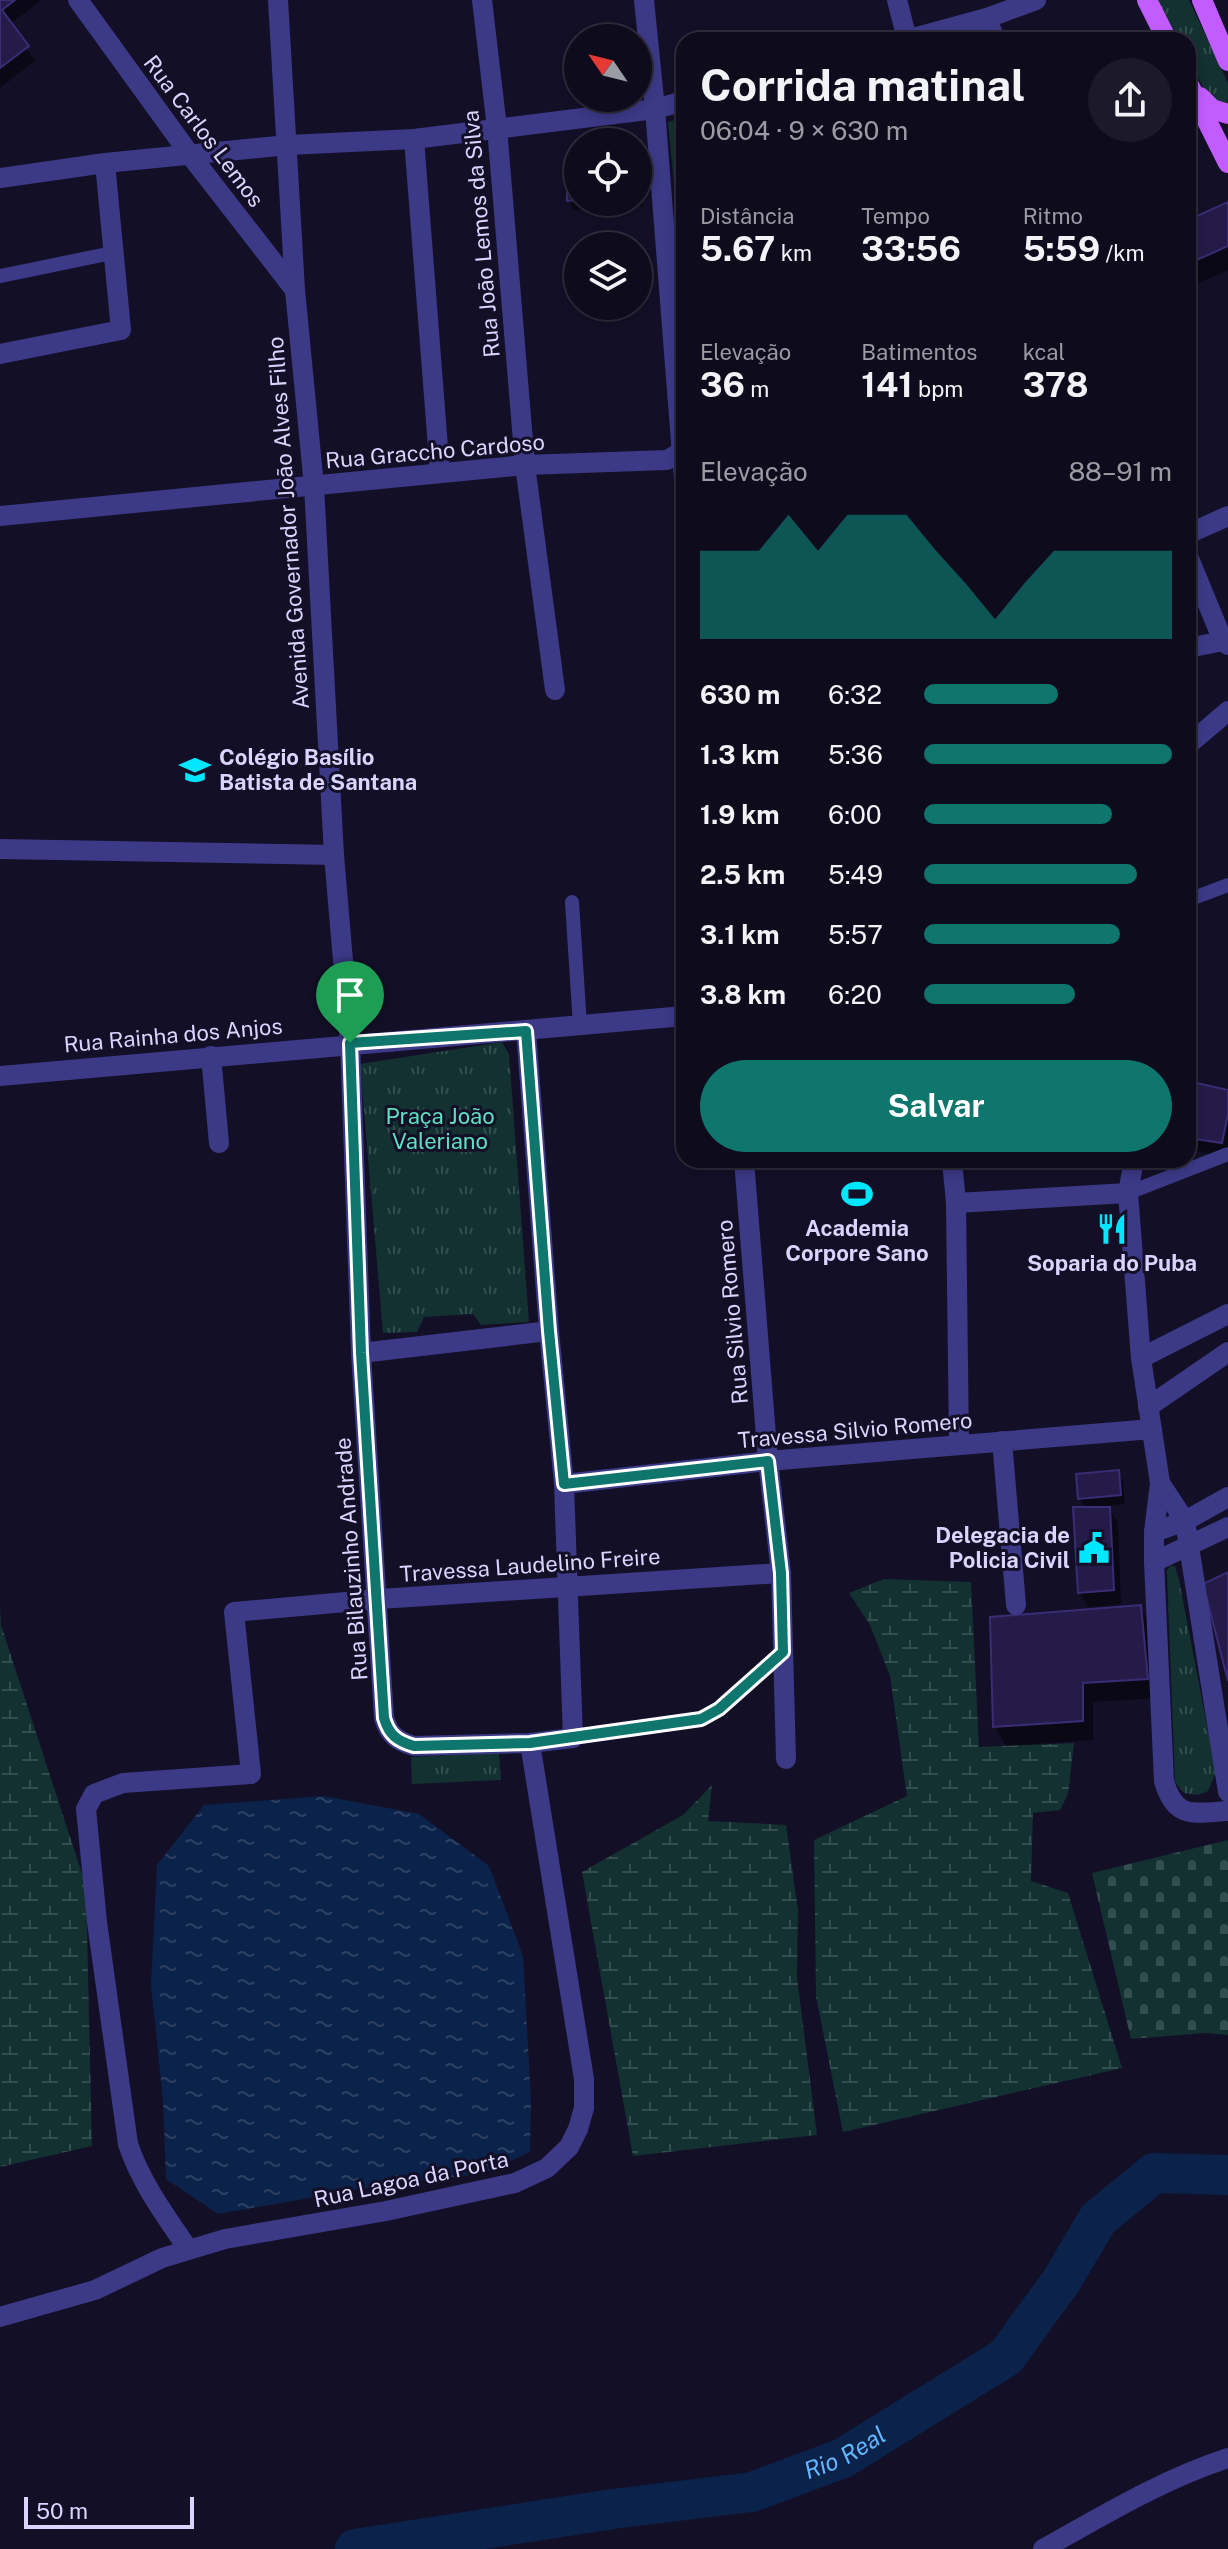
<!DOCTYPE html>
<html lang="pt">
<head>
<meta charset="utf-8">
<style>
	body { margin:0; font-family:"Public Sans",sans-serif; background:#1c192a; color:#f1f3f6; height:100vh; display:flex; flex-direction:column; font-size:30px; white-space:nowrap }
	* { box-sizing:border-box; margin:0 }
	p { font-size:26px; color:#9b9ba4 }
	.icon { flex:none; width:44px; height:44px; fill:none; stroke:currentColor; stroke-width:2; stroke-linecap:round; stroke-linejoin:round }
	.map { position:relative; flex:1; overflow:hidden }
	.details { position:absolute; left:676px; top:32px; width:520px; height:1136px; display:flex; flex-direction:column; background:#0e0b1d; border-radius:24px; box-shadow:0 4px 12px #0003,0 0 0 2px #2e2b3b }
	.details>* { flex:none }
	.needle { width:52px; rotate:305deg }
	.tools { position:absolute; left:564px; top:24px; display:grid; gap:16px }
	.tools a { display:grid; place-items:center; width:88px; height:88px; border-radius:50%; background:#0e0b1d; box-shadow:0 4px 12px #0003,0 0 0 2px #2e2b3b; font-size:40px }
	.scale { position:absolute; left:24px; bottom:20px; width:170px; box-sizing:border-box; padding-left:8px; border:4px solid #dad5ff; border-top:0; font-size:22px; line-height:28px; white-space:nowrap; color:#dad5ff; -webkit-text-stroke:6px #130f27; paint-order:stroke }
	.pin { position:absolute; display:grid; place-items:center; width:68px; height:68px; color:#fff; margin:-82px -34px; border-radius:50% 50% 50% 0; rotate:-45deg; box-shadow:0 0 8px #0007 }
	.pin .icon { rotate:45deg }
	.round { display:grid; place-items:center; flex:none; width:84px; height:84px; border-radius:42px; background:#1c192a }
	.summary { display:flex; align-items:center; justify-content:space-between; height:136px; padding:0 24px }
	h1 { font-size:44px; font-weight:700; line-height:60px }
	.figures { display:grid; grid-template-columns:repeat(3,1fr); gap:12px; height:136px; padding:8px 24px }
	.figures div { display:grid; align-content:center }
	.figures b { font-size:34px; font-weight:700 }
	.figures small { font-size:22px; font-weight:400 }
	.figures p { font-size:22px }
	.chart { height:224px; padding:16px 24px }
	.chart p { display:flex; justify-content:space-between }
	.chart svg { width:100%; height:144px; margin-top:8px; fill:#0f766e; opacity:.7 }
	.cta { display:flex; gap:16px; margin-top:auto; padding:16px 24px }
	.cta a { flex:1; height:92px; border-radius:48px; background:#0f766e; color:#fff; font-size:32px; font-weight:700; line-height:92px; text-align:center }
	ul { padding:0 24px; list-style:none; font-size:26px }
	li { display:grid; grid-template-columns:128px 96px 1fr; align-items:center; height:60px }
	li i { height:20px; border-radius:10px; background:#0f766e }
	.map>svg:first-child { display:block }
</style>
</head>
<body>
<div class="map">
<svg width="1228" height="2549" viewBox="0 0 1228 2549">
	<defs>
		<pattern id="wetland-marsh" width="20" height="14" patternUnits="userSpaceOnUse" patternTransform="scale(2)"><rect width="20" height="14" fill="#123130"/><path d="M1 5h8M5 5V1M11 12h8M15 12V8" fill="none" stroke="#344e4f"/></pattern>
		<pattern id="cemetery-stones" width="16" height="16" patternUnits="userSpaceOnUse" patternTransform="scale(2)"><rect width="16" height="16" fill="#123130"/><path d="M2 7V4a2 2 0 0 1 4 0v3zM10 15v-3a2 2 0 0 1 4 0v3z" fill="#344e4f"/></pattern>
		<pattern id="park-tufts" width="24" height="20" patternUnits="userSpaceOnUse" patternTransform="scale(2)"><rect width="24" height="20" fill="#123130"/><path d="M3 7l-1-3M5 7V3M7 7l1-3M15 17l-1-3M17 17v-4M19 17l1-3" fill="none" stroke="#344e4f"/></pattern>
		<pattern id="water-ripples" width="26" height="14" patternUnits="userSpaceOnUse" patternTransform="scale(2)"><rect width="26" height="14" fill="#0b224a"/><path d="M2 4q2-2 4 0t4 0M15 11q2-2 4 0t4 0" fill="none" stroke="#2e4165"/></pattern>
	</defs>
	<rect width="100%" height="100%" fill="#130f27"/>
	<g fill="url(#wetland-marsh)">
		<path d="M 884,1579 L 971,1582 L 979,1747 L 1074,1743 L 1068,1794 L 1060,1810 L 1033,1813 L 1031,1881 L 1068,1893 L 1122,2068 L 843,2132 L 816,1996 L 814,1840 L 907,1796 L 890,1676 L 870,1625 L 849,1593 Z"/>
		<path d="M 0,1605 L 1,1625 L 86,1886 L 92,2146 L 0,2167 Z"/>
		<path d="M 712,1785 L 708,1821 L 786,1825 L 798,1910 L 797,1977 L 817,2135 L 633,2156 L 582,1872 L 683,1815 Z"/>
	</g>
	<path fill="url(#cemetery-stones)" d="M 1228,1840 L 1228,2035 L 1205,2033 L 1131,2039 L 1092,1873 Z"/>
	<g fill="url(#park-tufts)">
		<path d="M 1157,0 L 1189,0 L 1228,83 L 1228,104 L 1224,105 L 1207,95 L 1188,58 L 1188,40 L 1178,40 Z"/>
		<path d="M 684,118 L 684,286 L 668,122 Z"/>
		<path d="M 502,1042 L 509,1054 L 529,1322 L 481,1325 L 473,1314 L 424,1317 L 417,1332 L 383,1333 L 360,1064 Z"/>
		<path d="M 1170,1566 L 1175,1566 L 1179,1580 L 1216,1772 L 1208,1791 L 1198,1795 L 1184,1793 L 1175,1782 L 1167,1572 Z"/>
		<path d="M 499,1753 L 501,1780 L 412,1784 L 411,1757 Z"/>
	</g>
	<path fill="url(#water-ripples)" d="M 324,1796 L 419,1814 L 489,1866 L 523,1956 L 531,2101 L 530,2152 L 484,2173 L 360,2189 L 218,2214 L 166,2179 L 163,2100 L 151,1985 L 157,1865 L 204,1805 Z"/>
	<g fill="#0007">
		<path d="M 0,0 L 42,0 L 10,24 L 35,61 L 0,88 Z"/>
		<path d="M 578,188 L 578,202 L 638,202 L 638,188 L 643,205 L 574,210 L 569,201 Z"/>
		<path d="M 1228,204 L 1228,270 L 1188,288 L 1188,222 Z"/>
		<path d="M 1188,1083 L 1228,1092 L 1228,1156 L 1188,1150 Z"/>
		<path d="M 1118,1472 L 1123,1482 L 1125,1504 L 1108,1506 L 1118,1523 L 1121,1604 L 1088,1607 L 1080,1593 L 1086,1509 L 1080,1499 Z"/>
		<path d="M 1140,1607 L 1151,1626 L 1157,1698 L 1093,1702 L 1093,1740 L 1006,1746 L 995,1727 Z"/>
	</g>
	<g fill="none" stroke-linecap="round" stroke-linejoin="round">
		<path stroke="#0b224a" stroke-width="40" id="s1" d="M 355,2549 L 613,2509 L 752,2492 L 843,2458 L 1006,2357 L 1062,2280 L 1098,2219 L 1154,2173 L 1228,2175"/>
	</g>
	<g fill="#241b49" stroke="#3a2c75" stroke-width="2">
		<path d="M 0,0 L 15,0 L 2,10 L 29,46 L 0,68 Z"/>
		<path d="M 578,186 L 578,200 L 567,201 L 567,187 Z"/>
		<path d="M 1228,202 L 1228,246 L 1188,264 L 1188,220 Z"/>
		<path d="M 1188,1081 L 1228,1090 L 1228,1114 L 1222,1143 L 1188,1138 Z"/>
		<path d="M 1119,1470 L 1121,1495 L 1078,1499 L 1076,1474 Z"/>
		<path d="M 1073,1507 L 1110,1507 L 1114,1590 L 1078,1593 Z"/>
		<path d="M 1228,1572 L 1228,1681 L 1203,1584 Z"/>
		<path d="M 1141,1605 L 1148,1679 L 1083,1683 L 1083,1721 L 993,1727 L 990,1617 Z"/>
	</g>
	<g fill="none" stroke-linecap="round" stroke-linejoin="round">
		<g stroke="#3c3987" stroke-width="14">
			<path d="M 1,276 L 112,253"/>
			<path d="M 1188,900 L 1228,885"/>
			<path d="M 572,902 L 580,1026"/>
			<path d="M 1128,1193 L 1228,1154"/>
			<path d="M 573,1738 L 701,1719 L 719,1709 L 783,1652"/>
		</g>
		<g stroke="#3c3987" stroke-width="20">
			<path d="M 78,0 L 191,156 L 295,290"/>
			<path d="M 278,0 L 295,290 L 314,486 L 334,855 L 350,1043 L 361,1353 L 549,1331 L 526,1031"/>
			<path d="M 482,0 L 497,128 L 525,465 L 555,690"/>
			<path d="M 644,0 L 655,109 L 684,480"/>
			<path d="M 897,0 L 907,39"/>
			<path d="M 987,18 L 995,40"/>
			<path d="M 906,40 L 987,18 L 1036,0"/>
			<path d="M 414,139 L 440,473"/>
			<path d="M 0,178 L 105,163 L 288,145 L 414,139 L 655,109 L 684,101"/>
			<path d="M 0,354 L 121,330 L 105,163"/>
			<path d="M 0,516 L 525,465 L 667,460 L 684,450"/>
			<path d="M 1188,534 L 1228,516"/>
			<path d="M 1188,556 L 1223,641 L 1228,645"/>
			<path d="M 1188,648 L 1223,641"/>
			<path d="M 1188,745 L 1228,711"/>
			<path d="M 0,849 L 334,855"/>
			<path d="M 211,1056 L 219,1143"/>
			<path d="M 0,1076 L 684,1016"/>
			<path d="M 744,1160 L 768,1461 L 781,1573 L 786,1759"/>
			<path d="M 952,1160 L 956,1203 L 1128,1193 L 1134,1160"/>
			<path d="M 1128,1193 L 1141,1358 L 1160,1483 L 1154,1532 L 1154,1562 L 1164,1781 C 1175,1820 1194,1813 1228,1811"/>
			<path d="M 956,1203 L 959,1444"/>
			<path d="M 361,1353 L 384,1718 C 389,1735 397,1741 414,1746 L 530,1743 L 573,1738 L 564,1484 L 549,1331"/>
			<path d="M 1141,1358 L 1228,1314"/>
			<path d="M 1148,1407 L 1228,1352"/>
			<path d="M 1002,1441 L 1016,1605"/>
			<path d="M 1160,1483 L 1185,1521 L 1228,1792"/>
			<path d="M 564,1484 L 768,1461 L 1152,1429"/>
			<path d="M 1154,1532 L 1185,1521 L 1228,1497"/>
			<path d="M 1154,1562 L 1228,1527"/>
			<path d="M 188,2249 C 165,2215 141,2183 128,2144 L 97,1922 L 86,1809 L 94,1794 L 123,1783 L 251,1774 L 234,1612 L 379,1599 L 781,1573"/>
			<path d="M 0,2317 L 95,2290 L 162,2258 L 225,2239 L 386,2211 L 515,2183 L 547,2168 L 569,2147 L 578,2129 L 584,2108 L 584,2079 L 530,1743"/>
			<path d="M 1043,2549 C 1102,2516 1163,2479 1228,2458"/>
		</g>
		<g stroke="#c25cff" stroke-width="20">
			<path d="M 1147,0 L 1167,40"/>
			<path d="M 1202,0 L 1228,61"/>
			<path d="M 1188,83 L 1228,163"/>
			<path d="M 1200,97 L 1212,109 L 1228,114"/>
		</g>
	</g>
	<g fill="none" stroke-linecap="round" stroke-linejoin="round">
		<defs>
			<path id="route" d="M 526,1031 L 549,1331 L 564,1484 L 768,1461 L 781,1573 L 783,1652 L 719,1709 L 701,1719 L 530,1743 L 414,1746 C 397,1741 389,1735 384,1718 L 361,1353 L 350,1043 Z"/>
		</defs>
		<use href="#route" stroke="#fff" stroke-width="16"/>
		<use href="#route" stroke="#0f766e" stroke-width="10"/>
	</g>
	<defs>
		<symbol id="school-bare" viewBox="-9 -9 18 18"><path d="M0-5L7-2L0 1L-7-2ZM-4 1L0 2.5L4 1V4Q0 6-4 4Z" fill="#01e6ff" stroke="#130f27" stroke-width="2.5" paint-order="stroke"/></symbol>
		<symbol id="stadium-bare" viewBox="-9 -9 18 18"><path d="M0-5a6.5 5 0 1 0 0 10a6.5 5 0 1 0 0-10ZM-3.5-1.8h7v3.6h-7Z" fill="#01e6ff" stroke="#130f27" stroke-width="2.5" paint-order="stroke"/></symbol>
		<symbol id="restaurant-bare" viewBox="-9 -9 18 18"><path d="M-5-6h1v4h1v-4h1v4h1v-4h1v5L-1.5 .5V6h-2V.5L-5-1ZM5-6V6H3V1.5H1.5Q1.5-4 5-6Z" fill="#01e6ff" stroke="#130f27" stroke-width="2.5" paint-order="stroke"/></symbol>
		<symbol id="civic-bare" viewBox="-9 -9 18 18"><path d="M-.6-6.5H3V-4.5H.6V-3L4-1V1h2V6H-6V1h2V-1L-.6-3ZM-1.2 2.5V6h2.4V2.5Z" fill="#01e6ff" stroke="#130f27" stroke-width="2.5" paint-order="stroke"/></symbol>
	</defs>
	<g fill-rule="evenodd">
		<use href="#school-bare" x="173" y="748" width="44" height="44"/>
		<use href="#stadium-bare" x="835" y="1172" width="44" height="44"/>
		<use href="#restaurant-bare" x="1090" y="1207" width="44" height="44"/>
		<use href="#civic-bare" x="1072" y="1526" width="44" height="44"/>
	</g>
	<g text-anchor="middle" stroke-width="6" stroke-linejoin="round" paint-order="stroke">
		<g font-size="22" fill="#dad5ff" stroke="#130f27">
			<text transform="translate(204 131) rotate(53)" y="8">Rua Carlos Lemos</text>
			<text transform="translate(481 234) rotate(-95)" y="8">Rua João Lemos da Silva</text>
			<text transform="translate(435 451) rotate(-5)" y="8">Rua Graccho Cardoso</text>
			<text transform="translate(288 523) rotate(-94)" y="8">Avenida Governador João Alves Filho</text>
			<text transform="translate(173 1035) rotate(-5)" y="8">Rua Rainha dos Anjos</text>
			<text transform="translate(732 1312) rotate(-95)" y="8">Rua Silvio Romero</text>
			<text transform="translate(855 1430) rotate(-5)" y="8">Travessa Silvio Romero</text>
			<text transform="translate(351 1559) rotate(-94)" y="8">Rua Bilauzinho Andrade</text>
			<text transform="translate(530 1565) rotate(-4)" y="8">Travessa Laudelino Freire</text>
			<text transform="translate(411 2179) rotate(-12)" y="8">Rua Lagoa da Porta</text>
		</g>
		<g font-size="22" font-weight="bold" fill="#dad5ff" stroke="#130f27">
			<text x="219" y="765" text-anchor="start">Colégio Basílio<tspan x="219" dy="25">Batista de Santana</tspan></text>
			<text x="857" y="1236">Academia<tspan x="857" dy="25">Corpore Sano</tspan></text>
			<text x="1112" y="1271">Soparia do Puba</text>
			<text x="1070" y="1543" text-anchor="end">Delegacia de<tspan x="1070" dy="25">Policia Civil</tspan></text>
		</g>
		<g font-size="22" fill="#5ee2c1" stroke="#130f27">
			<text x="440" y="1124">Praça João<tspan x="440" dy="25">Valeriano</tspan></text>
		</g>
		<g font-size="24" font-style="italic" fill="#63b7ff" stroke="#130f27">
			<text dy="8" stroke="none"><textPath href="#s1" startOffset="502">Rio Real</textPath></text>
		</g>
	</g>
</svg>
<div class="tools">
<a><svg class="needle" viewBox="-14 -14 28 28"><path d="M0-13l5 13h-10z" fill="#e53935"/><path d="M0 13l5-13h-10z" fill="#9b9ba4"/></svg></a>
<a><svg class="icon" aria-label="locate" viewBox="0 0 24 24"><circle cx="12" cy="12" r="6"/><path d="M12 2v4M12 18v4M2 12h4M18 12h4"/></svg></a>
<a><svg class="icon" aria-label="layers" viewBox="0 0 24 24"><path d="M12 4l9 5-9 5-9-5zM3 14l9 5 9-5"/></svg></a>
</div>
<div class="scale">50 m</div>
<div class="pin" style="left:350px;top:1043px;background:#1e9e55"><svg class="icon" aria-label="arrive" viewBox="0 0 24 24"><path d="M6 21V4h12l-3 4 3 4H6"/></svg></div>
<section class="details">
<div class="summary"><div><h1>Corrida matinal</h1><p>06:04 · 9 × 630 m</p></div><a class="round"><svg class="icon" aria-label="share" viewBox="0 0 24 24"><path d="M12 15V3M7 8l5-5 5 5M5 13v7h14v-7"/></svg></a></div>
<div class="figures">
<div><p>Distância</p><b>5.67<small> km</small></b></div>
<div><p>Tempo</p><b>33:56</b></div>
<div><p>Ritmo</p><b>5:59<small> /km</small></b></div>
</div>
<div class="figures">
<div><p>Elevação</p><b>36<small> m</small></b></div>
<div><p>Batimentos</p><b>141<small> bpm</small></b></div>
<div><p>kcal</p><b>378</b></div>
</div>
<div class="chart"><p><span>Elevação</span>88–91 m</p>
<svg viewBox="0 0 160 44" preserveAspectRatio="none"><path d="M0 44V17L10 17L20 17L30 6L40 17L50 6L60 6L70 6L80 17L90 27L100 38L110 27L120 17L130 17L140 17L150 17L160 17V44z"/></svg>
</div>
<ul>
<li><b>630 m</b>6:32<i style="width:54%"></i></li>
<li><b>1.3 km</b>5:36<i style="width:100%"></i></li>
<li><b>1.9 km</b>6:00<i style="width:76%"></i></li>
<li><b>2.5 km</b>5:49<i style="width:86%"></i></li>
<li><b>3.1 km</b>5:57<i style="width:79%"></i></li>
<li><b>3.8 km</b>6:20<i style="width:61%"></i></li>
</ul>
<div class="cta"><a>Salvar</a></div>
</section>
</div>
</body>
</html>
